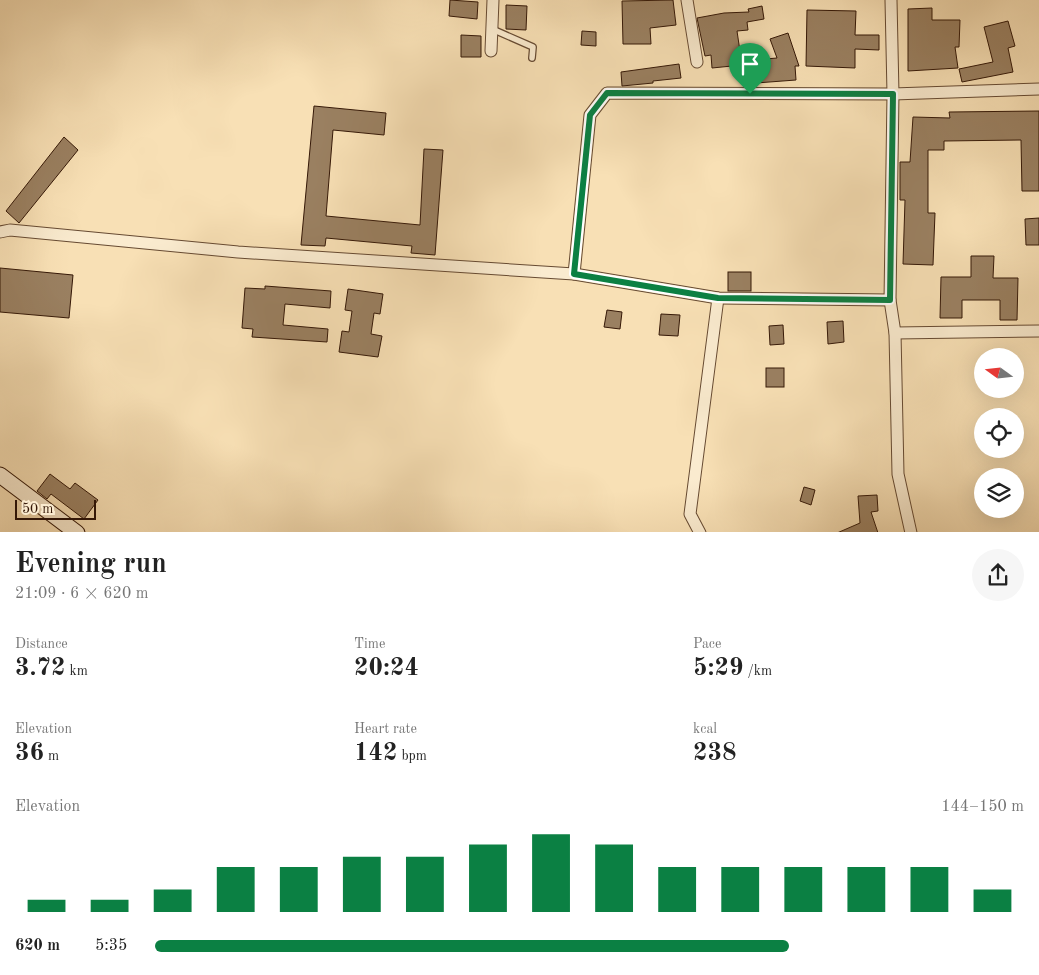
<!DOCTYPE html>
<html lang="en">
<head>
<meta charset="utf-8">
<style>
	body { margin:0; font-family:"Old Standard TT",serif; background:#f6f6f6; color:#222; height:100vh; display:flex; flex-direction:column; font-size:19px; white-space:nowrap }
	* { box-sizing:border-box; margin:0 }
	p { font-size:16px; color:#767676 }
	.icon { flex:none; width:28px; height:28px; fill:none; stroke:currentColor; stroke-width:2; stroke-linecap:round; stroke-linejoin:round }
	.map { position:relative; height:532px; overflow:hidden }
	.drawer { display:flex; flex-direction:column; background:#fff; flex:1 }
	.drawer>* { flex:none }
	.needle { width:32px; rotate:285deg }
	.fabs { position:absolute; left:974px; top:348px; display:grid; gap:10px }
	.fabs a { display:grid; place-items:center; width:50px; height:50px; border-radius:50%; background:#fff; box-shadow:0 5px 20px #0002; font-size:25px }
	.scale { position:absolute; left:15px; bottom:12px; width:81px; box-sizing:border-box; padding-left:5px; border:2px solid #351807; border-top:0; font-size:14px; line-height:18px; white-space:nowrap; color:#351807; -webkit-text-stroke:4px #faebcf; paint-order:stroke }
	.pin { position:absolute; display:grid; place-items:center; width:42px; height:42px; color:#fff; margin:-51px -21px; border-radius:50% 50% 50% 0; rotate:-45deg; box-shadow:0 0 5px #0007 }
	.pin .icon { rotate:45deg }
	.round { display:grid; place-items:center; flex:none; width:52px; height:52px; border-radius:26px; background:#f6f6f6 }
	.overview { display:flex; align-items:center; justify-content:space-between; height:85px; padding:0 15px }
	h1 { font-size:28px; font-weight:700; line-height:38px }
	.figures { display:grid; grid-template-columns:repeat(3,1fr); gap:8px; height:85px; padding:5px 15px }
	.figures div { display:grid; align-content:center }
	.figures b { font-size:25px; font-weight:700 }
	.figures small { font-size:14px; font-weight:400 }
	.figures p { font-size:14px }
	.chart { height:140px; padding:10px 15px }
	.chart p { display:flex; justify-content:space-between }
	.chart svg { width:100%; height:90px; margin-top:5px; stroke:#0b8043; stroke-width:6 }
	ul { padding:0 15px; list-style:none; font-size:16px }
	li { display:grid; grid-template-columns:80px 60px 1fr; align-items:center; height:38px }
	li i { height:12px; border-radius:6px; background:#0b8043 }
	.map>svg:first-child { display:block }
</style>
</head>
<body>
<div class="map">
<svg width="1039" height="533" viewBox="0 0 1039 533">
	<rect width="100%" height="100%" fill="#f8e0b5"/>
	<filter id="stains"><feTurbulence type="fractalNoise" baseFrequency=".004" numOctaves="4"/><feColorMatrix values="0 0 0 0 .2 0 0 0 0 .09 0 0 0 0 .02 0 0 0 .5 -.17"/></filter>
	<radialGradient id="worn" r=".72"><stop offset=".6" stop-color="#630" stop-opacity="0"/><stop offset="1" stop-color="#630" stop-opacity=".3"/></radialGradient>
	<g fill="#9a8061" stroke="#351807">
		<path d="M 450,0 L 478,2 L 477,19 L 449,16 Z"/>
		<path d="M 673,0 L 676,25 L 650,28 L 651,44 L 623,44 L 622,1 Z"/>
		<path d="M 506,5 L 527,6 L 526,30 L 506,29 Z"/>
		<path d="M 762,6 L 764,19 L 747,22 L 748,30 L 737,31 L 742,65 L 712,68 L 711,55 L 705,56 L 697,18 L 724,13 L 749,12 L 748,9 Z"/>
		<path d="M 932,8 L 932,20 L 960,20 L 959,47 L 955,47 L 958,68 L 908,71 L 908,9 Z"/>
		<path d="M 807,10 L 856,11 L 855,35 L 879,35 L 879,50 L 855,49 L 855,68 L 806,66 Z"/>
		<path d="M 1008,21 L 1015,46 L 1008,48 L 1013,72 L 962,82 L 959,69 L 993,62 L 984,27 Z"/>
		<path d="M 582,31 L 596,32 L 596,46 L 581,45 Z"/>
		<path d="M 788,33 L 799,66 L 795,66 L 796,80 L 756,83 L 754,60 L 777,58 L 770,39 Z"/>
		<path d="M 461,35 L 481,36 L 481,57 L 461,57 Z"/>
		<path d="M 679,64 L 681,78 L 653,81 L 653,83 L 622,86 L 621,72 Z"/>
		<path d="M 314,106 L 386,113 L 384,135 L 333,130 L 326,216 L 420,225 L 424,149 L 443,150 L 435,255 L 411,253 L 412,246 L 326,238 L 325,246 L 301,245 Z"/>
		<path d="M 1039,111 L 1039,191 L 1022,191 L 1021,140 L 944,141 L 944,150 L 928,150 L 928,213 L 935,213 L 933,265 L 903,264 L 905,200 L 900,200 L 900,162 L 910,162 L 913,117 L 950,118 L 949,112 Z"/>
		<path d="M 64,137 L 78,150 L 19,223 L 6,211 Z"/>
		<path d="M 1039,218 L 1039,245 L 1026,245 L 1025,219 Z"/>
		<path d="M 971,256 L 994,256 L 993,278 L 1018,278 L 1017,320 L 1000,320 L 1000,300 L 962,300 L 962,318 L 940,318 L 941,277 L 971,277 Z"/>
		<path d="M 0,268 L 73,275 L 69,318 L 0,312 Z"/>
		<rect x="728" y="272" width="23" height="19"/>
		<path d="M 265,286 L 331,291 L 330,308 L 285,304 L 283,325 L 328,329 L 327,342 L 252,337 L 253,329 L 242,328 L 245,288 L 265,289 Z"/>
		<path d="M 348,289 L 383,294 L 380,314 L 374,313 L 371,334 L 382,336 L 378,357 L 339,352 L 342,331 L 349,332 L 352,311 L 345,310 Z"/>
		<path d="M 607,310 L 622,312 L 620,329 L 604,327 Z"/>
		<path d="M 661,314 L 680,315 L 678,336 L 659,335 Z"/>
		<path d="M 843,321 L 844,342 L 828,344 L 827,322 Z"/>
		<path d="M 783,325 L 784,344 L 770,345 L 769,326 Z"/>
		<rect x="766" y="368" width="18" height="19"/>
		<path d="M 50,474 L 70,489 L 75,483 L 98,500 L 84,519 L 51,494 L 47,499 L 37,491 Z"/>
		<path d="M 804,487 L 815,490 L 811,505 L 800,501 Z"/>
		<path d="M 877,495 L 878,511 L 871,512 L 878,533 L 837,533 L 860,523 L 858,496 Z"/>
	</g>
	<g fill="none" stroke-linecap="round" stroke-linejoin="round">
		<defs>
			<path id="lane" d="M 492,29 L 533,47 L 532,58"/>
			<g id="street">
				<path d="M 687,0 L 697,62"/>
				<path d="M 491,51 L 493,0"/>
				<path d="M 0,232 L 10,230 L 238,252 L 574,274 L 718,298 L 890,300 L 893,94 L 891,0"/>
				<path d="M 574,274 L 590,115 L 607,93 L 893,94 L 1039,89"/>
				<path d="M 890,300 L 895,333 L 898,474 L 911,533"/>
				<path d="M 895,333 L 1039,331"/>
				<path d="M 700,533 L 690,514 L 718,298"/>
			</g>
			<path id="secondary" d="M 0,475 L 77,533"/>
		</defs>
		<use href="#lane" stroke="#664a32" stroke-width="8"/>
		<use href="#street" stroke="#664a32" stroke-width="13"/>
		<use href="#secondary" stroke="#351807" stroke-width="17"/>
		<use href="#lane" stroke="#faebcf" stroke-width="5.5"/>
		<use href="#street" stroke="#faebcf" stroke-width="11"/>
		<use href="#secondary" stroke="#faebcf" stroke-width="15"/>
	</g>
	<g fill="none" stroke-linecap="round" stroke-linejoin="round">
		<defs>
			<path id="route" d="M 607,93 L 893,94 L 890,300 L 718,298 L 574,274 L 590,115 Z"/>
		</defs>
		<use href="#route" stroke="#fff" stroke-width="10"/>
		<use href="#route" stroke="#0b8043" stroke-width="6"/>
	</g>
	<rect width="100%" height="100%" filter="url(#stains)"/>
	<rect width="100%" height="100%" fill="url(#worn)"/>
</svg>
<div class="fabs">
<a><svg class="needle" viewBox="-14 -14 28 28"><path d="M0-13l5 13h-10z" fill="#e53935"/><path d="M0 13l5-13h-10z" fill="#767676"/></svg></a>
<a><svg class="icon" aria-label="locate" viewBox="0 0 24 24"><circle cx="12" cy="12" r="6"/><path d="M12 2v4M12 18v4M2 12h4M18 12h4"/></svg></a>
<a><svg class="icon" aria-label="layers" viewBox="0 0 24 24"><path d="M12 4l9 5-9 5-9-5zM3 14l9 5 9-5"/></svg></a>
</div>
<div class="scale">50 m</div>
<div class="pin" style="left:750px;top:94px;background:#1e9e55"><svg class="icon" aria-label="arrive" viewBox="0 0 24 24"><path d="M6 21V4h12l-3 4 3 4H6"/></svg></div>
</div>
<section class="drawer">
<div class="overview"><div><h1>Evening run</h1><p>21:09 · 6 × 620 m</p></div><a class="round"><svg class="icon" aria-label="share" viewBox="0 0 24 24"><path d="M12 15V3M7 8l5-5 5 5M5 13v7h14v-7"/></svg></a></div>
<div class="figures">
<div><p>Distance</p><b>3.72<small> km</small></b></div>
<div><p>Time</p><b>20:24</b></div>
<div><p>Pace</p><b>5:29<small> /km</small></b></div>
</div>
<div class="figures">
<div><p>Elevation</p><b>36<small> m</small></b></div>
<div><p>Heart rate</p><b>142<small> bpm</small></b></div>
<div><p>kcal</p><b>238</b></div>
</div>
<div class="chart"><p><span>Elevation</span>144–150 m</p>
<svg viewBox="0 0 160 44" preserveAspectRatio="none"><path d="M5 44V38M15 44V38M25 44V33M35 44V22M45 44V22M55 44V17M65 44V17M75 44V11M85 44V6M95 44V11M105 44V22M115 44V22M125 44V22M135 44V22M145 44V22M155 44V33"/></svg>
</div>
<ul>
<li><b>620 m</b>5:35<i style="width:73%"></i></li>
</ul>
</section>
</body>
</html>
